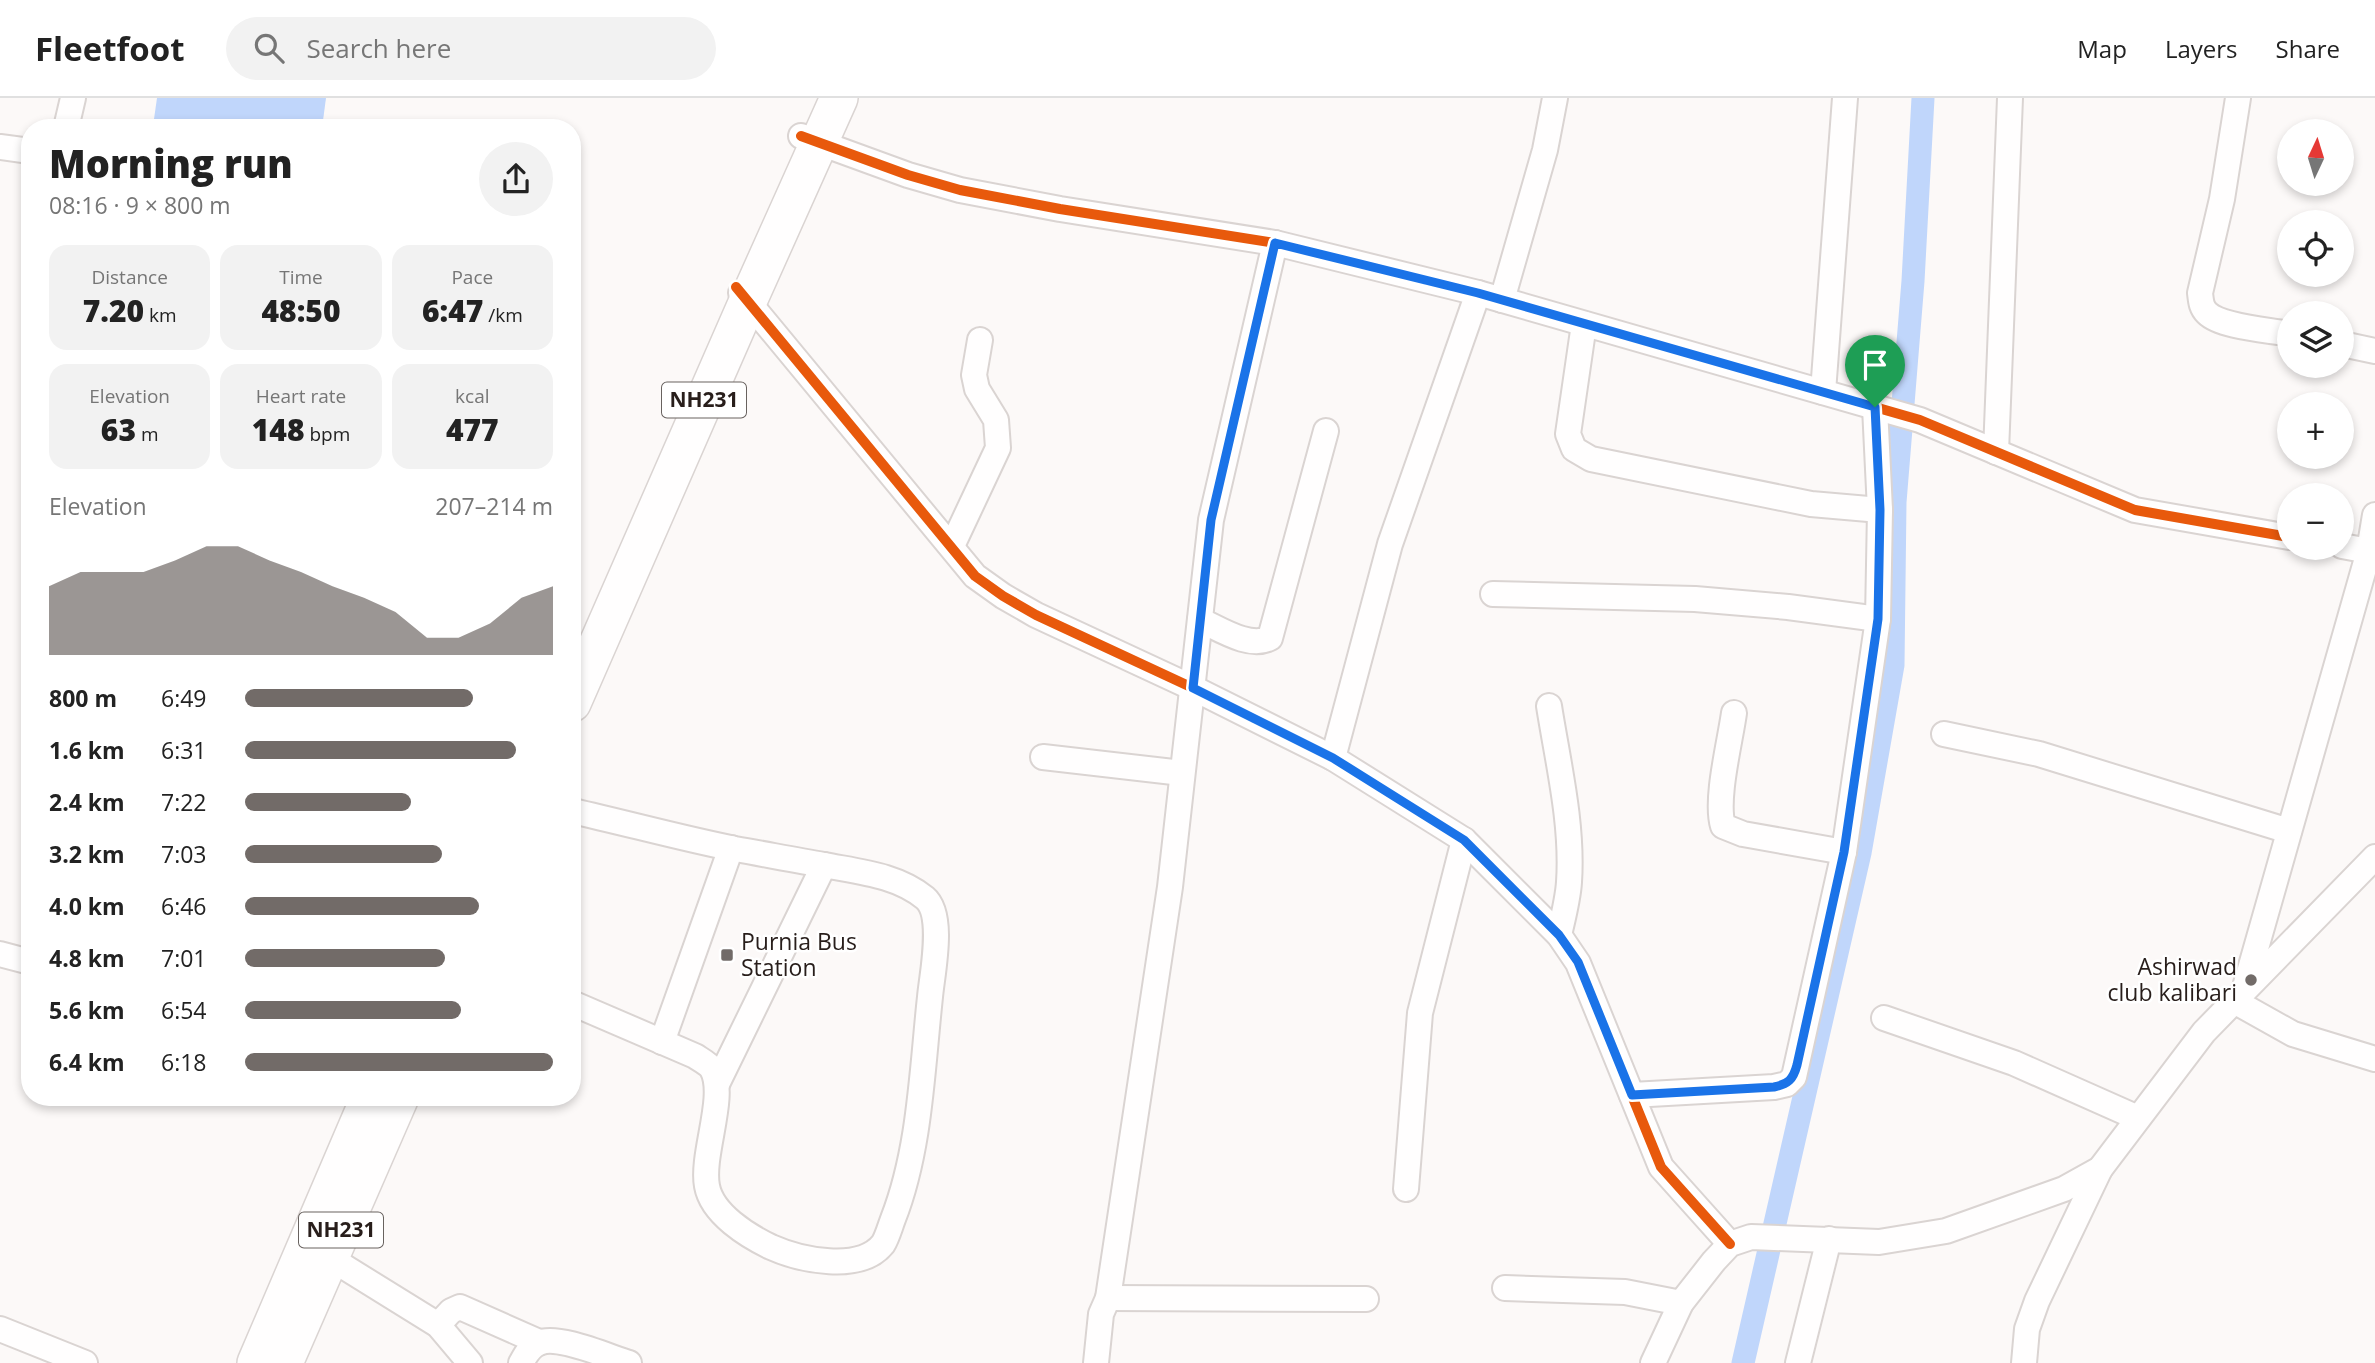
<!DOCTYPE html>
<html lang="en">
<head>
<meta charset="utf-8">
<style>
	body { margin:0; font-family:"Open Sans",sans-serif; background:#f2f2f2; color:#222; height:100vh; display:flex; flex-direction:column; font-size:26px; white-space:nowrap }
	* { box-sizing:border-box; margin:0 }
	p { font-size:23px; color:#767676 }
	.icon { flex:none; width:38px; height:38px; fill:none; stroke:currentColor; stroke-width:2; stroke-linecap:round; stroke-linejoin:round }
	.map { position:relative; flex:1; overflow:hidden }
	.panel { position:absolute; left:21px; top:21px; width:560px; height:987px; display:flex; flex-direction:column; background:#fff; border-radius:28px; box-shadow:0 4px 10px #0003 }
	.panel>* { flex:none }
	.needle { width:46px; rotate:4deg }
	.controls { position:absolute; left:2277px; top:21px; display:grid; gap:14px }
	.controls a { display:grid; place-items:center; width:77px; height:77px; border-radius:50%; background:#fff; box-shadow:0 4px 10px #0003; font-size:35px }
	.pin { position:absolute; display:grid; place-items:center; width:60px; height:60px; color:#fff; margin:-72px -30px; border-radius:50% 50% 50% 0; rotate:-45deg; box-shadow:0 0 7px #0007 }
	.pin .icon { rotate:45deg }
	.round { display:grid; place-items:center; flex:none; width:74px; height:74px; border-radius:37px; background:#f2f2f2 }
	.summary { display:flex; align-items:center; justify-content:space-between; height:119px; padding:0 28px }
	h1 { font-size:38px; font-weight:800; line-height:52px }
	.metrics { display:grid; grid-template-columns:repeat(3,1fr); gap:10px; height:119px; padding:7px 28px }
	.metrics div { display:grid; align-content:center; border-radius:18px; background:#f2f2f2; text-align:center }
	.metrics b { font-size:30px; font-weight:800 }
	.metrics small { font-size:19px; font-weight:400 }
	.metrics p { font-size:19px }
	.chart { height:196px; padding:14px 28px }
	.chart p { display:flex; justify-content:space-between }
	.chart svg { width:100%; height:126px; margin-top:7px; fill:#726b68; opacity:.7 }
	ul { padding:0 28px; list-style:none; font-size:23px }
	li { display:grid; grid-template-columns:112px 84px 1fr; align-items:center; height:52px }
	li i { height:18px; border-radius:9px; background:#726b68 }
	header { display:flex; align-items:center; gap:42px; box-sizing:border-box; height:98px; padding:0 35px; background:#fff; border-bottom:2px solid #e0e0e0 }
	header strong { font-size:33px }
	nav { display:flex; gap:38px; margin-inline-start:auto; font-size:24px }
	.search { width:490px; height:63px; background:#f2f2f2; display:flex; align-items:center; gap:18px; box-sizing:border-box; padding:0 24px; border-radius:38px; color:#767676; font-size:26px }
	.map>svg:first-child { display:block }
</style>
</head>
<body>
<header>
<strong>Fleetfoot</strong>
<div class="search"><svg class="icon" aria-label="search" viewBox="0 0 24 24"><circle cx="10" cy="10" r="6"/><path d="M15 15l6 6"/></svg>Search here</div>
<nav><a>Map</a><a>Layers</a><a>Share</a></nav>
</header>
<div class="map">
<svg width="2375" height="1265" viewBox="0 0 2375 1265">
	<rect width="100%" height="100%" fill="#fcf9f8"/>
	<path fill="#c0d6fb" d="M 157,0 L 326,0 L 322,30 L 171,30 L 153,28 Z"/>
	<g fill="none" stroke-linecap="round" stroke-linejoin="round">
		<path stroke="#c0d6fb" stroke-width="23" d="M 1743,1265 L 1860,755 L 1893,567 L 1895,404 L 1913,183 L 1923,0"/>
		<defs>
			<g id="minor">
				<path d="M 2238,0 L 2222,101 L 2200,195 C 2201,203 2201,209 2207,215 C 2221,229 2269,232 2289,236"/>
				<path d="M 66,30 L 73,0"/>
				<path d="M 801,38 L 908,77 L 960,92 L 1060,111 L 1275,145 L 1478,195 L 1920,322 L 2135,412 L 2289,439"/>
				<path d="M 0,49 L 30,53"/>
				<path d="M 741,195 L 975,478 L 1003,498 L 1036,517 L 1193,590 L 1333,660 L 1464,742 L 1559,837 L 1578,865 L 1661,1069 L 1730,1146"/>
				<path d="M 1502,202 L 1545,52 L 1555,0"/>
				<path d="M 1584,226 L 1568,336 L 1574,351 L 1591,361 L 1811,406 L 1880,412"/>
				<path d="M 2342,246 L 2375,253"/>
				<path d="M 1823,294 L 1845,0"/>
				<path d="M 1996,354 L 2010,0"/>
				<path d="M 952,448 L 998,350 L 996,322 L 977,291 L 974,277 L 980,242"/>
				<path d="M 2342,448 L 2369,453"/>
				<path d="M 1493,496 L 1695,501 L 1788,509 L 1878,521"/>
				<path d="M 1200,522 C 1220,531 1250,551 1270,540 L 1326,333"/>
				<path d="M 1549,608 C 1558,665 1573,726 1569,784 C 1568,801 1563,820 1559,837"/>
				<path d="M 1734,615 C 1730,644 1715,702 1723,728 L 1743,736 L 1844,754"/>
				<path d="M 1944,636 L 2039,656 L 2289,733"/>
				<path d="M 1043,659 L 1182,675"/>
				<path d="M 1333,660 L 1390,446 L 1478,195"/>
				<path d="M 572,713 C 626,725 680,740 735,751 C 764,756 794,762 824,767 C 860,774 897,777 925,800 C 945,817 932,876 930,899 C 922,973 920,1052 893,1121 C 890,1129 887,1140 883,1146 C 860,1175 800,1162 771,1149 C 748,1138 712,1116 707,1088 C 701,1056 727,998 712,971 C 709,966 701,962 695,958 L 572,905"/>
				<path d="M 0,856 L 30,864"/>
				<path d="M 2245,889 L 2369,453 L 2375,417"/>
				<path d="M 2234,903 L 2293,936 L 2375,961"/>
				<path d="M 1884,920 L 2014,965 L 2138,1020"/>
				<path d="M 662,944 L 731,750"/>
				<path d="M 717,986 L 824,767"/>
				<path d="M 1632,997 L 1774,989 L 1787,986 L 1794,979 L 1844,754 L 1878,521 L 1880,412 L 1875,309"/>
				<path d="M 1406,1091 L 1420,915 L 1464,742"/>
				<path d="M 317,1152 L 438,1227 L 470,1265"/>
				<path d="M 1505,1190 L 1625,1194 L 1681,1205"/>
				<path d="M 1108,1200 L 1366,1201"/>
				<path d="M 438,1227 L 451,1213 L 460,1209 L 539,1244"/>
				<path d="M 0,1231 L 85,1265"/>
				<path d="M 521,1265 C 525,1258 530,1248 539,1245 C 557,1236 609,1259 629,1265"/>
				<path d="M 1096,1265 L 1101,1216 L 1108,1200 L 1170,789 L 1211,422 L 1275,145"/>
				<path d="M 1653,1265 L 1681,1205 L 1714,1163 L 1730,1146 L 1751,1139 L 1879,1144 L 1946,1133 L 2064,1091 L 2100,1071 L 2204,934 L 2375,759"/>
				<path d="M 1798,1265 L 1829,1141"/>
				<path d="M 2024,1265 L 2027,1231 L 2037,1203 L 2100,1071"/>
			</g>
			<g id="highway">
				<path d="M 572,605 L 748,203 L 839,0"/>
				<path d="M 256,1265 L 370,999"/>
				<path d="M 284,1265 L 400,999"/>
			</g>
		</defs>
		<use href="#minor" stroke="#dad4d2" stroke-width="28"/>
		<use href="#highway" stroke="#dad4d2" stroke-width="40"/>
		<use href="#minor" stroke="#fffefe" stroke-width="24"/>
		<use href="#highway" stroke="#fffefe" stroke-width="37"/>
		<defs>
			<g id="cycleway">
				<path d="M 801,38 L 908,77 L 960,92 L 1060,111 L 1275,145 L 1478,195 L 1920,322 L 2135,412 L 2289,439"/>
				<path d="M 736,189 L 975,478 L 1003,498 L 1036,517 L 1193,590 L 1333,660 L 1464,742 L 1559,837 L 1578,865 L 1661,1069 L 1730,1146"/>
			</g>
		</defs>
		<use href="#cycleway" stroke="#fff" stroke-width="15"/>
		<use href="#cycleway" stroke="#e8590c" stroke-width="10"/>
	</g>
	<g fill="none" stroke-linecap="round" stroke-linejoin="round">
		<defs>
			<path id="route" d="M 1275,145 L 1478,195 L 1875,309 L 1880,412 L 1878,521 L 1844,754 L 1797,967 C 1793,982 1788,986 1774,989 L 1632,997 L 1578,864 L 1559,837 L 1464,742 L 1333,660 L 1193,590 L 1211,422 Z"/>
		</defs>
		<use href="#route" stroke="#fff" stroke-width="14"/>
		<use href="#route" stroke="#1a73e8" stroke-width="9"/>
	</g>
	<g fill="#726b68" stroke="#fff" stroke-width="2.5">
		<rect x="720" y="850" width="14" height="14" rx="3.5"/>
		<circle cx="2251" cy="882" r="7"/>
	</g>
	<g text-anchor="middle" stroke-width="5" stroke-linejoin="round" paint-order="stroke">
		<g fill="#fff" stroke="#68625f" stroke-width="2">
			<rect x="662" y="284.5" width="84" height="35" rx="5"/>
			<rect x="299" y="1114.5" width="84" height="35" rx="5"/>
		</g>
		<g font-size="21" font-weight="bold" fill="#281e1b">
			<text x="704" y="309">NH231</text>
			<text x="341" y="1139">NH231</text>
		</g>
		<g font-size="23" fill="#281e1b" stroke="#fff" text-anchor="start">
			<text x="741" y="852">Purnia Bus<tspan x="741" dy="26">Station</tspan></text>
			<text x="2237" y="877" text-anchor="end">Ashirwad<tspan x="2237" dy="26">club kalibari</tspan></text>
		</g>
	</g>
</svg>
<div class="controls">
<a><svg class="needle" viewBox="-14 -14 28 28"><path d="M0-13l5 13h-10z" fill="#e53935"/><path d="M0 13l5-13h-10z" fill="#767676"/></svg></a>
<a><svg class="icon" aria-label="locate" viewBox="0 0 24 24"><circle cx="12" cy="12" r="6"/><path d="M12 2v4M12 18v4M2 12h4M18 12h4"/></svg></a>
<a><svg class="icon" aria-label="layers" viewBox="0 0 24 24"><path d="M12 4l9 5-9 5-9-5zM3 14l9 5 9-5"/></svg></a>
<a>+</a>
<a>−</a>
</div>
<div class="pin" style="left:1875px;top:309px;background:#1e9e55"><svg class="icon" aria-label="arrive" viewBox="0 0 24 24"><path d="M6 21V4h12l-3 4 3 4H6"/></svg></div>
<section class="panel">
<div class="summary"><div><h1>Morning run</h1><p>08:16 · 9 × 800 m</p></div><a class="round"><svg class="icon" aria-label="share" viewBox="0 0 24 24"><path d="M12 15V3M7 8l5-5 5 5M5 13v7h14v-7"/></svg></a></div>
<div class="metrics">
<div><p>Distance</p><b>7.20<small> km</small></b></div>
<div><p>Time</p><b>48:50</b></div>
<div><p>Pace</p><b>6:47<small> /km</small></b></div>
</div>
<div class="metrics">
<div><p>Elevation</p><b>63<small> m</small></b></div>
<div><p>Heart rate</p><b>148<small> bpm</small></b></div>
<div><p>kcal</p><b>477</b></div>
</div>
<div class="chart"><p><span>Elevation</span>207–214 m</p>
<svg viewBox="0 0 160 44" preserveAspectRatio="none"><path d="M0 44V20L10 15L20 15L30 15L40 11L50 6L60 6L70 11L80 15L90 20L100 24L110 29L120 38L130 38L140 33L150 24L160 20V44z"/></svg>
</div>
<ul>
<li><b>800 m</b>6:49<i style="width:74%"></i></li>
<li><b>1.6 km</b>6:31<i style="width:88%"></i></li>
<li><b>2.4 km</b>7:22<i style="width:54%"></i></li>
<li><b>3.2 km</b>7:03<i style="width:64%"></i></li>
<li><b>4.0 km</b>6:46<i style="width:76%"></i></li>
<li><b>4.8 km</b>7:01<i style="width:65%"></i></li>
<li><b>5.6 km</b>6:54<i style="width:70%"></i></li>
<li><b>6.4 km</b>6:18<i style="width:100%"></i></li>
</ul>
</section>
</div>
</body>
</html>
